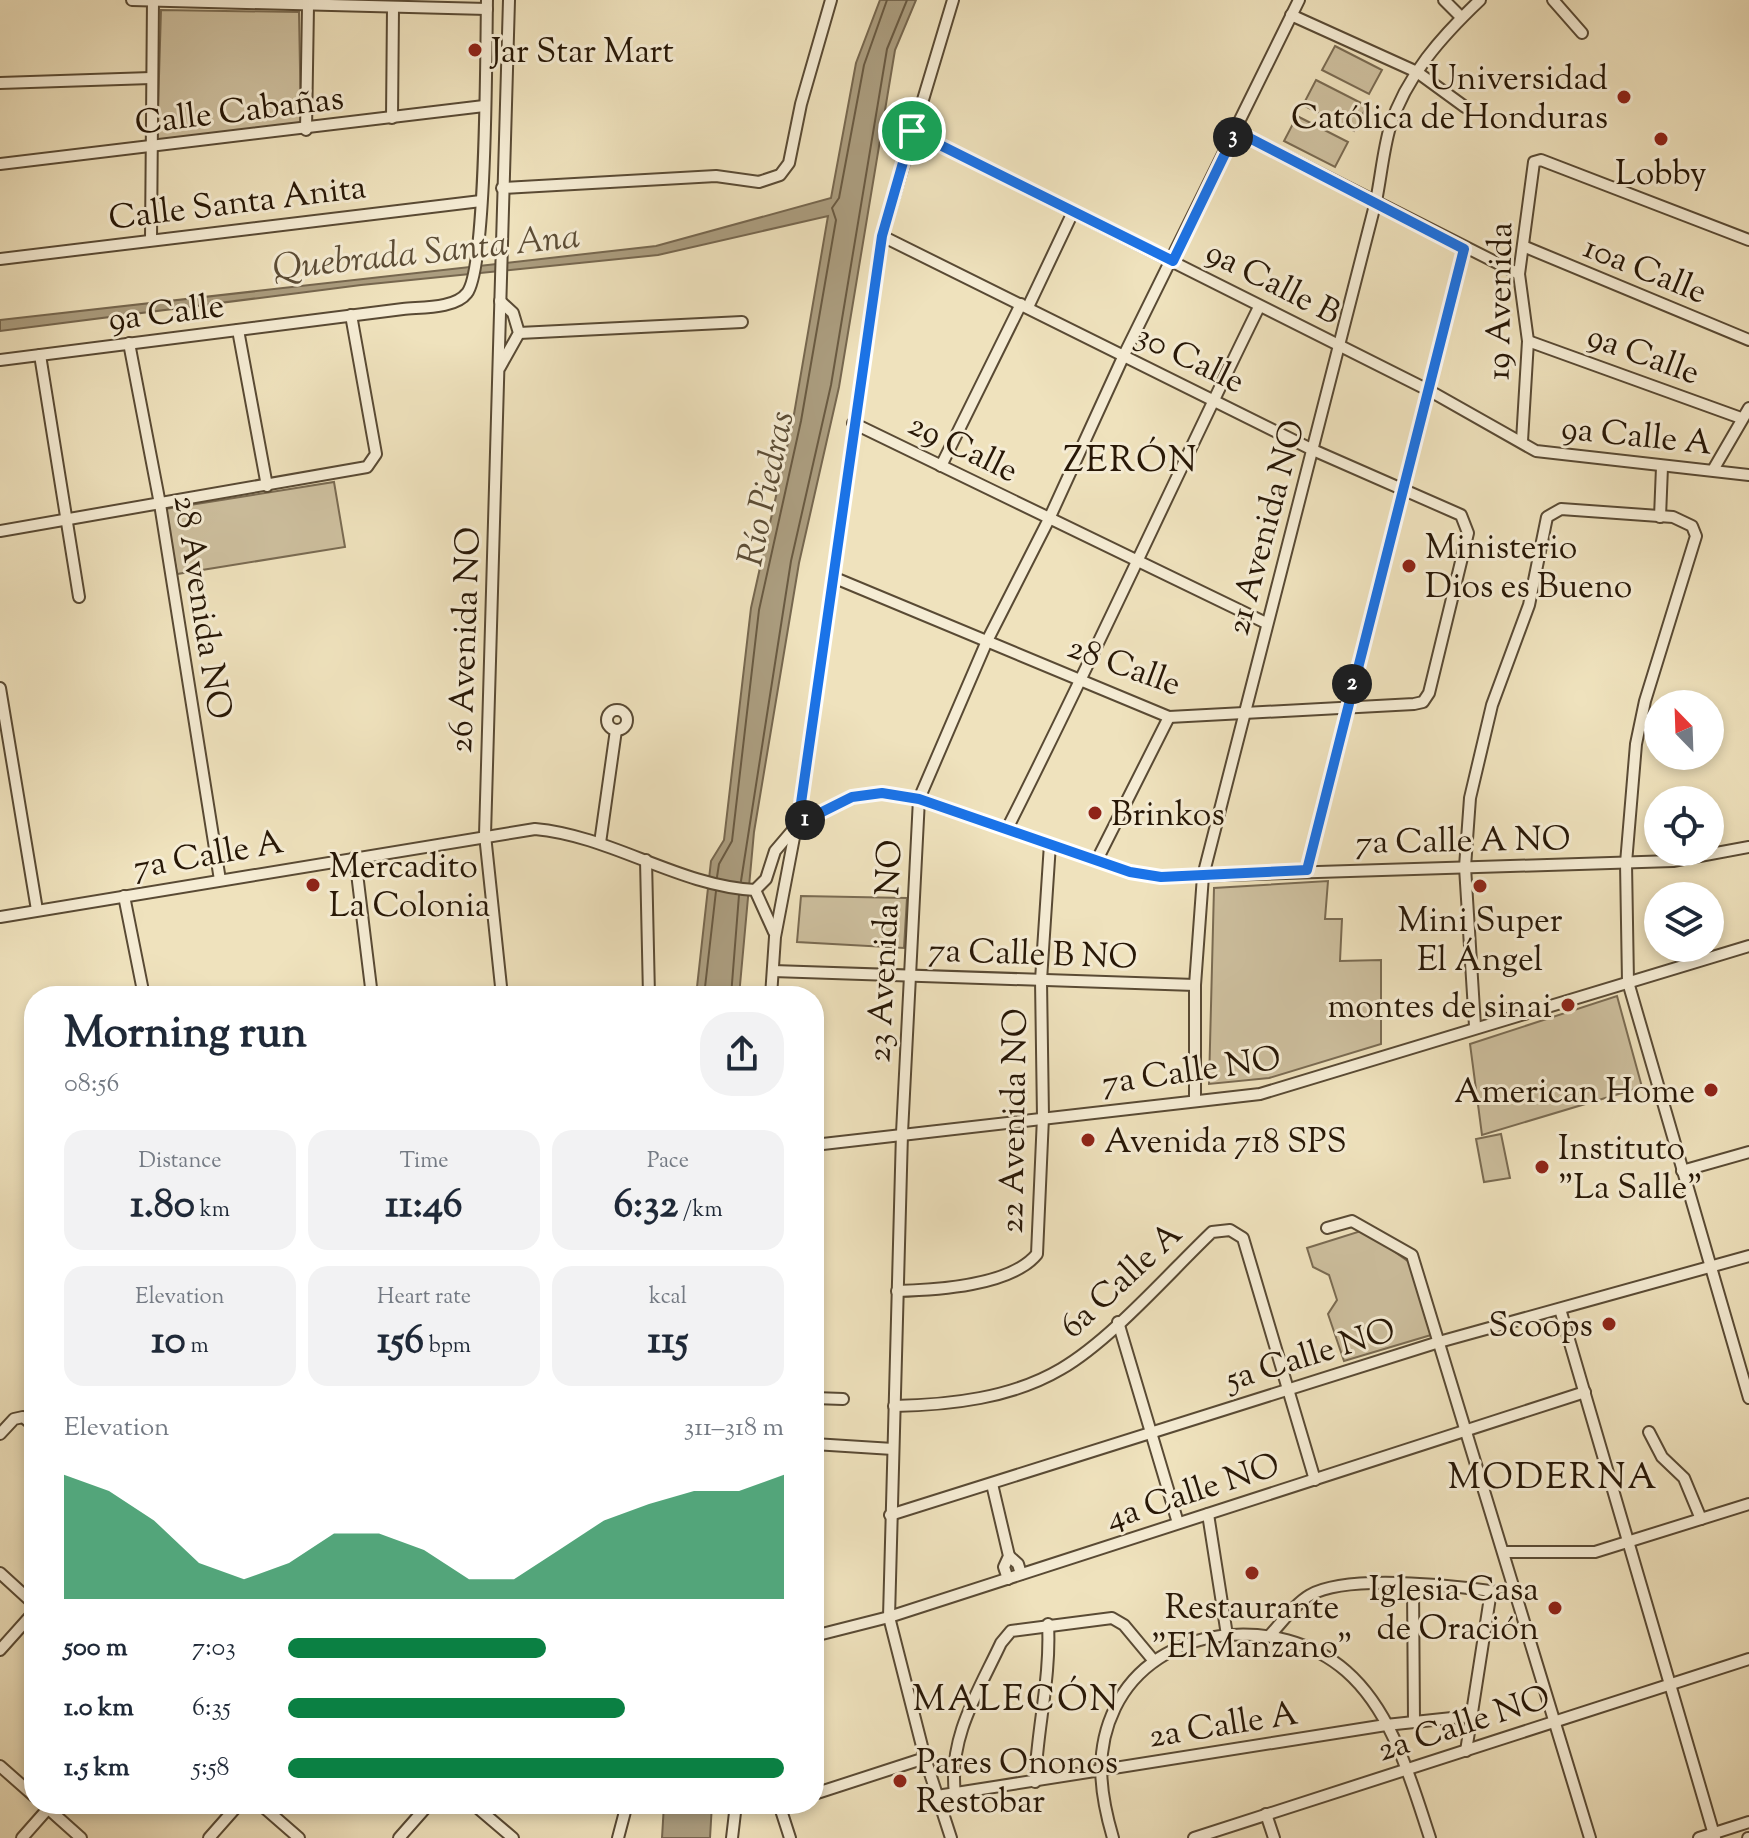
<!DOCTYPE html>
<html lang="en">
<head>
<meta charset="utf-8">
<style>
	body { margin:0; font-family:"Sorts Mill Goudy",serif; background:#f2f2f3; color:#1f2937; height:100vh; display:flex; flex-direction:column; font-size:30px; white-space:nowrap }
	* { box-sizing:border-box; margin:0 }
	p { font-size:26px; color:#747a83 }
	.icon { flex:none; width:44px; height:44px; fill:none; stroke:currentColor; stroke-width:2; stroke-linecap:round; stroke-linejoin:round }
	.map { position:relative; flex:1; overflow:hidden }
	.sheet { position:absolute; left:24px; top:986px; width:800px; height:828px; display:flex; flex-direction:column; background:#fff; border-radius:32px; box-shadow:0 4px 12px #0003 }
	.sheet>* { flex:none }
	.needle { width:52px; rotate:337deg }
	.fabs { position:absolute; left:1644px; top:690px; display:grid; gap:16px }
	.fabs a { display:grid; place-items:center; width:80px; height:80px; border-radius:50%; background:#fff; box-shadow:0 4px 12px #0003; font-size:40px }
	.pin { position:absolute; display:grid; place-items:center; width:68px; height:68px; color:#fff; margin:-34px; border:4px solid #fff; border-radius:50%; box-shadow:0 2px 8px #0007 }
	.km { position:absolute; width:40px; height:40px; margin:-20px; border-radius:50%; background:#222; color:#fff; font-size:22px; line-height:40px; text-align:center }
	.round { display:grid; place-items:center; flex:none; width:84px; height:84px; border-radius:32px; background:#f2f2f3 }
	.summary { display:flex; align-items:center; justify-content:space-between; height:136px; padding:0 40px }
	h1 { font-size:44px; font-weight:800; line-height:60px }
	.metrics { display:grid; grid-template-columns:repeat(3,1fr); gap:12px; height:136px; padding:8px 40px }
	.metrics div { display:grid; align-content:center; border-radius:20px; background:#f2f2f3; text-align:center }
	.metrics b { font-size:40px; font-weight:800 }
	.metrics small { font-size:22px; font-weight:400 }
	.metrics p { font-size:22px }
	.chart { height:224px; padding:16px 40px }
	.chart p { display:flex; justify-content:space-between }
	.chart svg { width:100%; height:144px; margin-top:8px; fill:#0b8043; opacity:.7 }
	ul { padding:0 40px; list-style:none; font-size:26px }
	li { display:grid; grid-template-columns:128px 96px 1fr; align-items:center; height:60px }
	li i { height:20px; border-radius:10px; background:#0b8043 }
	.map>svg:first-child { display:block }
</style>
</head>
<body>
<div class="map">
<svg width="1749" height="1838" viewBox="0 0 1749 1838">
	<rect width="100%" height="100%" fill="#efe2bd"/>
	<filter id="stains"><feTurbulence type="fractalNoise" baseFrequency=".0025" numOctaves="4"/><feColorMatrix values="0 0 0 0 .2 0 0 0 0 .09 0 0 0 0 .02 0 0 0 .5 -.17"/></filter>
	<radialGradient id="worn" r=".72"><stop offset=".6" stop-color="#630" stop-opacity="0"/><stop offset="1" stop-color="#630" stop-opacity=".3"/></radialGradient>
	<g fill="#cdbf9e" stroke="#7a6b52" stroke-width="2">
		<path d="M 161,10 L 299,12 L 301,124 L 157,142 Z"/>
		<path d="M 1335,46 L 1382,70 L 1369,94 L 1322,70 Z"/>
		<path d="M 1316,80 L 1367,106 L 1354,131 L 1303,105 Z"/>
		<path d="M 1297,116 L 1348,142 L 1335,167 L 1284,141 Z"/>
		<path d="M 334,482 L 345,547 L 177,574 L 165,509 Z"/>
		<path d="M 1328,881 L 1325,919 L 1342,919 L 1340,961 L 1381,960 L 1381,1044 L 1269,1078 L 1209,1084 L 1214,888 Z"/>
		<path d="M 801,896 L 907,898 L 904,948 L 797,942 Z"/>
		<path d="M 1617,996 L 1642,1087 L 1482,1135 L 1470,1044 Z"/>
		<path d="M 1501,1134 L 1510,1178 L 1484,1182 L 1476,1139 Z"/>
		<path d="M 1364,1230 L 1409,1262 L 1431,1335 L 1344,1361 L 1328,1314 L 1337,1300 L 1329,1275 L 1313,1267 L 1307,1248 Z"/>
	</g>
	<g fill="#ab9d7f" stroke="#76674f" stroke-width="2">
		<path d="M 880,0 L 916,0 L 895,50 L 839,387 L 799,563 L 754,832 L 739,996 L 696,996 L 711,861 L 724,840 L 751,608 L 793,420 L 828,216 L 658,255 L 361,285 L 0,331 L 0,320 L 656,246 L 831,198 L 856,63 Z"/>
		<path d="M 664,1804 L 712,1804 L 710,1838 L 662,1838 Z"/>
	</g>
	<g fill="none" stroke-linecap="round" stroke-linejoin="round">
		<g stroke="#695a42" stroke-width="2">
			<path d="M 717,877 L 719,864 L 732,841 L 759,610 L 801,421 L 836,220 L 832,208 L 839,198 L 864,65 L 887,0"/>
			<path d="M 741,881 L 791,561 L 831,385 L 887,49 L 907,0"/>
			<path d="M 704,996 L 716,891"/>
			<path d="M 731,996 L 739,895"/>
		</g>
		<defs>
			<g id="minor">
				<path d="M 132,0 L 487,9"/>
				<path d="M 1444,0 L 1461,17"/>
				<path d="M 1553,0 L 1582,33"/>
				<path d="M 1291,15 L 1417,72 L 1465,107"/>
				<path d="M 0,83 L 151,78"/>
				<path d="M 392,118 L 393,8"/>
				<path d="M 306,130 L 308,6"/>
				<path d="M 912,131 L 1430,391 L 1536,451 L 1749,475"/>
				<path d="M 1236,131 L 1519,274"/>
				<path d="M 0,164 L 484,106"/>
				<path d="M 502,188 L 716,176 L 759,182 L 780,175 L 789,163 L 801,104 L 831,0"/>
				<path d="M 151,239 L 153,0"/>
				<path d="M 1523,246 L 1749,340"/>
				<path d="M 0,259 L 481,201"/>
				<path d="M 500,301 L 513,313 L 519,333 L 500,367"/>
				<path d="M 1028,307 L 1073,212"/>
				<path d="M 238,330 L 267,486"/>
				<path d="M 519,333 L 742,322"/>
				<path d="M 1528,341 L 1741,418"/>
				<path d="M 129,343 L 160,504 L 220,880"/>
				<path d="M 40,355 L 79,597"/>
				<path d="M 0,360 L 403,309 C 421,307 455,309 467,293 C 487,268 486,46 487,0"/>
				<path d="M 853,423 L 1266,623"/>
				<path d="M 1522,441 L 1528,341 L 1519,274 L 1534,162 L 1541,160 L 1749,240"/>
				<path d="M 941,466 L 1021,304"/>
				<path d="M 1713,470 L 1749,408"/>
				<path d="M 1660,517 L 1662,467"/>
				<path d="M 0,531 L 367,467 L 376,454 L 351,315"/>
				<path d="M 835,578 L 1169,717 L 1414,704 L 1423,702 L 1429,693 L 1468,533 L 1461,515 L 1313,450 L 882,236"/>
				<path d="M 0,688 L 37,910"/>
				<circle cx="617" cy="720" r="10"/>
				<path d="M 1007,829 C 1094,657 1174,480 1259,307"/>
				<path d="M 600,843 L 616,730"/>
				<path d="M 355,857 L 372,996"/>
				<path d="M 646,860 L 649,996"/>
				<path d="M 1097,860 L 1169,717"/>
				<path d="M 1307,870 L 1464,249"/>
				<path d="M 755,890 L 766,879 L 775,851 L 798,824 L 852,797 L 882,793 L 919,799 L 1130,872 L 1161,877 L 1673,861 L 1749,847"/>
				<path d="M 124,896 L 144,996"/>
				<path d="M 0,917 L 535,829 C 612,836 678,886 755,890 L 774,932"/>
				<path d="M 773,971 L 1195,985"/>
				<path d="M 502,996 L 485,835 L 509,0"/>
				<path d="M 771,996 L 775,937 L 803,790 L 882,236 L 953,0"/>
				<path d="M 1475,1026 L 1465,867 L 1470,798 L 1492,705 L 1529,605 L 1547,517 L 1561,509 L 1673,517 L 1692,526 L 1696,536 L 1645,701 L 1636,744 L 1626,863 L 1628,982 L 1749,1398"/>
				<path d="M 1195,1099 L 1195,985 L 1203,876 L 1376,201 C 1381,177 1383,151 1390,127 C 1406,76 1442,36 1480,0"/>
				<path d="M 814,1145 L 1260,1094 L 1749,946"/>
				<path d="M 1682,1171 L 1749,1152"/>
				<path d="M 1327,1228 L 1352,1221 L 1412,1255 L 1590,1838"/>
				<path d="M 897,1291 C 936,1290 1011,1286 1037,1254 L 1043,1117 L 1041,980 L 1050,844"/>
				<path d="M 1560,1309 L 1715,1838"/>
				<path d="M 1118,1322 L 1178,1523"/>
				<path d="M 814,1398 L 843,1399"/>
				<path d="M 894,1406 C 950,1405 1012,1398 1061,1369 C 1111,1340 1169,1273 1212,1232 L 1230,1230 L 1243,1238 L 1315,1480"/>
				<path d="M 1649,1432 L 1662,1457 L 1684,1478 L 1701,1519"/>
				<path d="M 0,1434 L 14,1419 L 23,1417 L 34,1426"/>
				<path d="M 814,1444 L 893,1449"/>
				<path d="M 992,1484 L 1009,1556 L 1004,1567 L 1008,1579"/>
				<path d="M 1208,1514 L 1227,1635"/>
				<path d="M 890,1515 L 1439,1342 L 1749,1256"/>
				<path d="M 1504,1552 L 1595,1552 L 1749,1504"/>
				<path d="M 1009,1556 L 1018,1564 L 1021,1574"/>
				<path d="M 0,1573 L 34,1604"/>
				<path d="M 1413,1585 L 1414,1721"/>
				<path d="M 1271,1634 C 1283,1621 1295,1604 1310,1595 C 1351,1572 1469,1587 1517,1595"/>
				<path d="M 814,1636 L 889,1617 L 1585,1392"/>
				<path d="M 0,1650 L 34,1612"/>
				<path d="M 1466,1751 L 1491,1591"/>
				<path d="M 0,1766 L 34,1796"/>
				<path d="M 1035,1782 C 1037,1728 1051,1678 1048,1624"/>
				<path d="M 814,1794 L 925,1758"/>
				<path d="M 955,1794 C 948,1738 978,1692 1001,1643 L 1011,1631 L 1112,1618 L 1124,1625 L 1154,1661"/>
				<path d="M 937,1796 L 1386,1725 L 1471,1716"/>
				<path d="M 43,1804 L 81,1838"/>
				<path d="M 260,1804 L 299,1838"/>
				<path d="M 473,1804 L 513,1838"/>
				<path d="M 779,1804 L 790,1838"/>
				<path d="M 1266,1814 L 1274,1838"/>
				<path d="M 22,1838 L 52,1804"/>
				<path d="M 209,1838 L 239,1804"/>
				<path d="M 399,1838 L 429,1804"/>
				<path d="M 618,1838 L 627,1804"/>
				<path d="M 732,1838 L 736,1804"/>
				<path d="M 951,1838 L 925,1758 L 889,1617 L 902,1133 L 919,799 L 987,641 L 1049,519 L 1124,355 L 1299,0"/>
				<path d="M 1113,1838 C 1100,1794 1094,1751 1115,1708 C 1156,1623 1279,1613 1346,1671 C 1393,1712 1411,1781 1430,1838"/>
				<path d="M 1194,1838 L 1749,1659"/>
				<path d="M 1699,1838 L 1749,1822"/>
				<path d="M 1748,1838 L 1749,1838"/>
			</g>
		</defs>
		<use href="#minor" stroke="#594a34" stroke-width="14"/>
		<use href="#minor" stroke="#f5ecd4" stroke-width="10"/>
	</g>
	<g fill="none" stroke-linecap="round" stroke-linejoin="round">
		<defs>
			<path id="route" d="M 912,131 L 1173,261 L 1236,131 L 1464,249 L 1307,870 L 1161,877 L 1130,872 L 919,799 L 882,793 L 852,797 L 798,824 L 882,236 Z"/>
		</defs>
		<use href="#route" stroke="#fff" stroke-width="16"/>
		<use href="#route" stroke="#1a73e8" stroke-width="10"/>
	</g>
	<g fill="#8f2418" stroke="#f5ecd4" stroke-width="3">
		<circle cx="475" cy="50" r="8"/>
		<circle cx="1624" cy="97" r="8"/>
		<circle cx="1661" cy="139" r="8"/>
		<circle cx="1409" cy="566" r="8"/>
		<circle cx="1095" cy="813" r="8"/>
		<circle cx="313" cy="885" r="8"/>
		<circle cx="1480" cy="886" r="8"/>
		<circle cx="1568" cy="1005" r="8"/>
		<circle cx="1711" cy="1090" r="8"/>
		<circle cx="1088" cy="1140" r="8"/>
		<circle cx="1542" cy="1167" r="8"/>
		<circle cx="1609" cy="1324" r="8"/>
		<circle cx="1252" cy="1573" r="8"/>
		<circle cx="1555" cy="1608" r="8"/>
		<circle cx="900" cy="1781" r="8"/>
	</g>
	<g text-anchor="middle" stroke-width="6" stroke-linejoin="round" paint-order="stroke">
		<g font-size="34" fill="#271706" stroke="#f5ecd4" text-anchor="start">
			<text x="491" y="62">Jar Star Mart</text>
			<text x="1608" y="89" text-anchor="end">Universidad<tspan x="1608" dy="39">Católica de Honduras</tspan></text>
			<text x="1661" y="184" text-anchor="middle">Lobby</text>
			<text x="1425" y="558">Ministerio<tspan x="1425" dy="39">Dios es Bueno</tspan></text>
			<text x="1111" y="825">Brinkos</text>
			<text x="329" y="877">Mercadito<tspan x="329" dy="39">La Colonia</tspan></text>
			<text x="1480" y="931" text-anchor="middle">Mini Super<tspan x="1480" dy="39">El Ángel</tspan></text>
			<text x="1552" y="1017" text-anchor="end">montes de sinai</text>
			<text x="1695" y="1102" text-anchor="end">American Home</text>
			<text x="1104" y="1152">Avenida 718 SPS</text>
			<text x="1558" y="1159">Instituto<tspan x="1558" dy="39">"La Salle"</tspan></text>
			<text x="1593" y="1336" text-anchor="end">Scoops</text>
			<text x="1539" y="1600" text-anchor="end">Iglesia Casa<tspan x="1539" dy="39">de Oración</tspan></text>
			<text x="1252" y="1618" text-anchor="middle">Restaurante<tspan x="1252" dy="39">"El Manzano"</tspan></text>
			<text x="916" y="1773">Pares Ononos<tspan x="916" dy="39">Restobar</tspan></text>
		</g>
		<g font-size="34" fill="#271706" stroke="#f5ecd4">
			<text transform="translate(239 109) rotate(-7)" y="12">Calle Cabañas</text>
			<text transform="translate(237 201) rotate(-7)" y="12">Calle Santa Anita</text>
			<text transform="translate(1646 268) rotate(22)" y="12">10a Calle</text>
			<text transform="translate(1274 281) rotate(27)" y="12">9a Calle B</text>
			<text transform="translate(1498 301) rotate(-89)" y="12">19 Avenida</text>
			<text transform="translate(166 311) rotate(-7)" y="12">9a Calle</text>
			<text transform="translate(1644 353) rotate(20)" y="12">9a Calle</text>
			<text transform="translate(1191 357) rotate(26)" y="12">30 Calle</text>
			<text transform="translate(1637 434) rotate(6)" y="12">9a Calle A</text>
			<text transform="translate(964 446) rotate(26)" y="12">29 Calle</text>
			<text transform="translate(1264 527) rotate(-75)" y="12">21 Avenida NO</text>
			<text transform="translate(204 607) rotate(81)" y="12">28 Avenida NO</text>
			<text transform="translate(463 640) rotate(-88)" y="12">26 Avenida NO</text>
			<text transform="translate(1125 664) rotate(20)" y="12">28 Calle</text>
			<text transform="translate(1463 839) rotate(-1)" y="12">7a Calle A NO</text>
			<text transform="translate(208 853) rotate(-10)" y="12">7a Calle A</text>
			<text transform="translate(883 951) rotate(-87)" y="12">23 Avenida NO</text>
			<text transform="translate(1033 952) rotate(2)" y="12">7a Calle B NO</text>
			<text transform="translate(1191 1069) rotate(-8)" y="12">7a Calle NO</text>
			<text transform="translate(1012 1121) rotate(-89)" y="12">22 Avenida NO</text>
			<text transform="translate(1120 1279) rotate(-43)" y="12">6a Calle A</text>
			<text transform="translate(1310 1353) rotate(-17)" y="12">5a Calle NO</text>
			<text transform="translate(1192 1490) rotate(-18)" y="12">4a Calle NO</text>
			<text transform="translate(1463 1722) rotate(-18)" y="12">2a Calle NO</text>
			<text transform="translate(1223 1723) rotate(-9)" y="12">2a Calle A</text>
		</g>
		<g font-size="36" font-style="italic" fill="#5c4d36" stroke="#f5ecd4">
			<text transform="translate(426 250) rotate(-6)" y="13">Quebrada Santa Ana</text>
			<text transform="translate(764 488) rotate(-78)" y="13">Río Piedras</text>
		</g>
		<g font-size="36" letter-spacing="2" fill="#271706" stroke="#f5ecd4">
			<text x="1131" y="471">ZERÓN</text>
			<text x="1553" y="1488">MODERNA</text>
			<text x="1016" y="1710">MALECÓN</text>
		</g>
	</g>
	<rect width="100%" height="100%" filter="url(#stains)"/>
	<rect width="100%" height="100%" fill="url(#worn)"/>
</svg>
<div class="fabs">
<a><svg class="needle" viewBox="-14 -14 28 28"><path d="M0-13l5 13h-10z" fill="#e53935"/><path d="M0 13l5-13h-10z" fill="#747a83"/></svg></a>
<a><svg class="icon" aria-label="locate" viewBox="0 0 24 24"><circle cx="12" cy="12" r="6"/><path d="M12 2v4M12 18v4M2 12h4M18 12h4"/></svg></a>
<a><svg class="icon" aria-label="layers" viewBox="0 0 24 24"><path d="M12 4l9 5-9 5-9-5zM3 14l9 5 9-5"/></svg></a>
</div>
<div class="pin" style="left:912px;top:131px;background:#1e9e55"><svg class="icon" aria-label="arrive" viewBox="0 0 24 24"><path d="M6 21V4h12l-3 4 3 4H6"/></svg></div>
<b class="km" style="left:805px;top:820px">1</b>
<b class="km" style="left:1352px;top:684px">2</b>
<b class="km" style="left:1233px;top:137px">3</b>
<section class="sheet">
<div class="summary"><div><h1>Morning run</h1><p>08:56</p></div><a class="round"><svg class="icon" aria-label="share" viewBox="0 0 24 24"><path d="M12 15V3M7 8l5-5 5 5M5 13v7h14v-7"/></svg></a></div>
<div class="metrics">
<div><p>Distance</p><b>1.80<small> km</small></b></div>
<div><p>Time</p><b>11:46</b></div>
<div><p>Pace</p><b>6:32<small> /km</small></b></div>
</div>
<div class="metrics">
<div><p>Elevation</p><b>10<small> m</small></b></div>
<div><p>Heart rate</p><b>156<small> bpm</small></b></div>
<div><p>kcal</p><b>115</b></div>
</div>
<div class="chart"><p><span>Elevation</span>311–318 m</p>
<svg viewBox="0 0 160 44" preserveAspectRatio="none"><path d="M0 44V6L10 11L20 20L30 33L40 38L50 33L60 24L70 24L80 29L90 38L100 38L110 29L120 20L130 15L140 11L150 11L160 6V44z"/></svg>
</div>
<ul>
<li><b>500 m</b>7:03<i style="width:52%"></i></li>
<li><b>1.0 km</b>6:35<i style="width:68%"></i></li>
<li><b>1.5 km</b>5:58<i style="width:100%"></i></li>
</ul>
</section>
</div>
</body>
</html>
